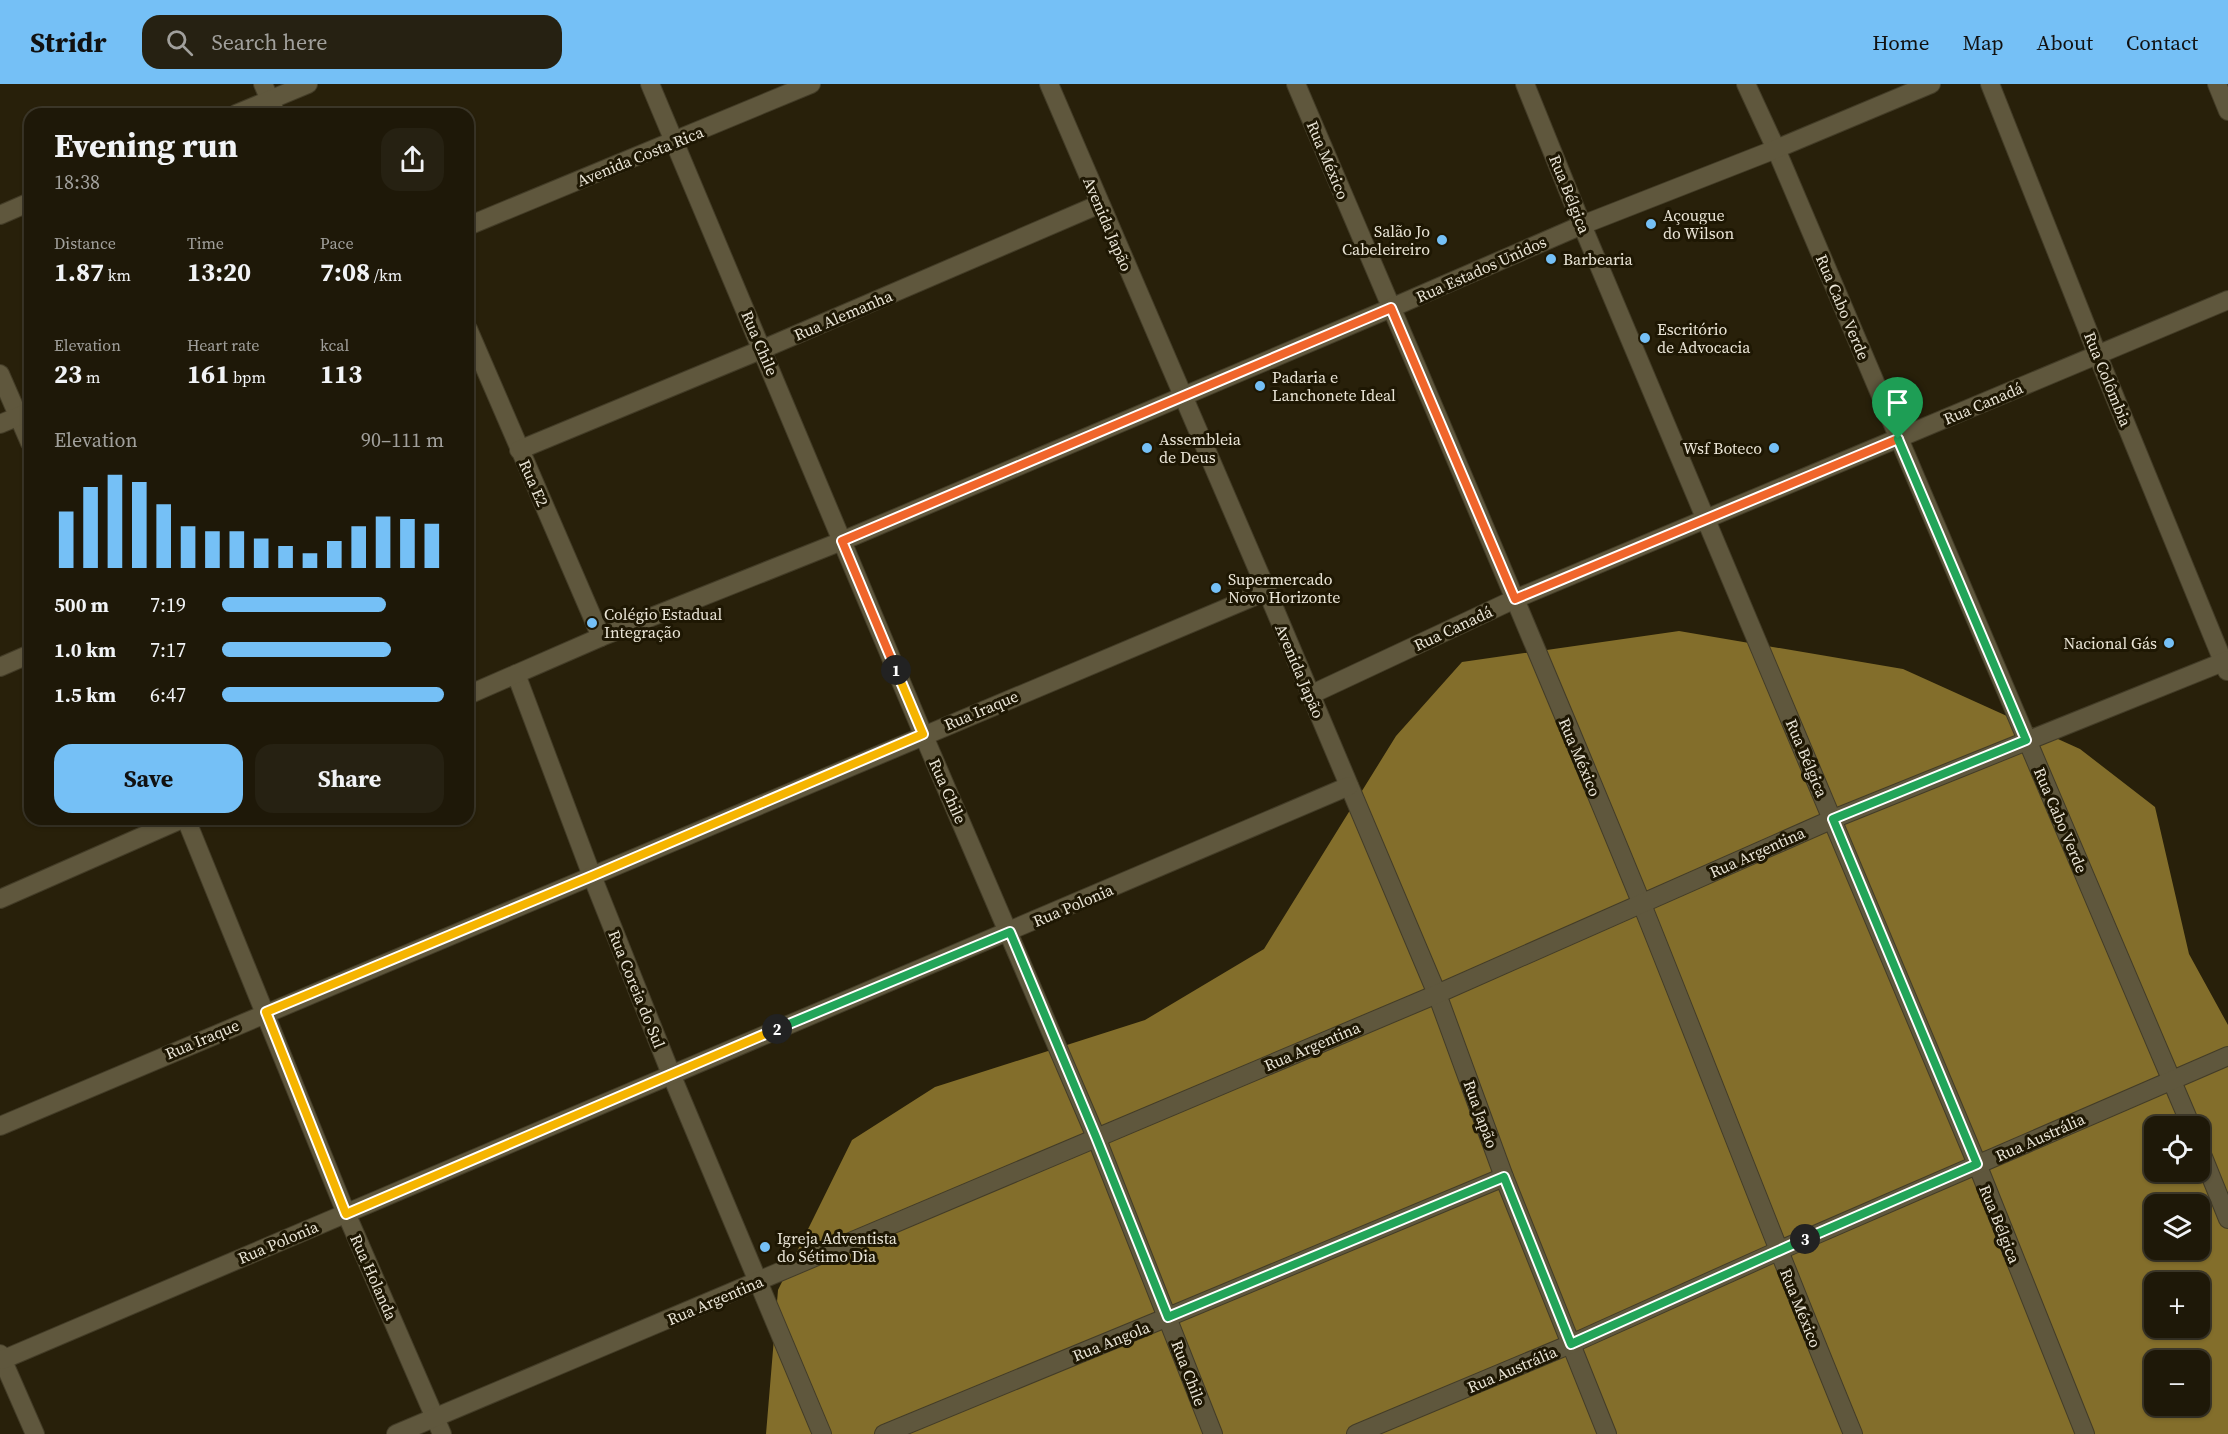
<!DOCTYPE html>
<html lang="en">
<head>
<meta charset="utf-8">
<style>
	body { margin:0; font-family:"Source Serif 4",serif; background:#262112; color:#f1f3f6; height:100vh; display:flex; flex-direction:column; font-size:22px; white-space:nowrap }
	* { box-sizing:border-box; margin:0 }
	p { font-size:20px; color:#a1a09c }
	.icon { flex:none; width:33px; height:33px; fill:none; stroke:currentColor; stroke-width:2; stroke-linecap:round; stroke-linejoin:round }
	.map { position:relative; flex:1; overflow:hidden }
	.side { position:absolute; left:24px; top:24px; width:450px; height:717px; display:flex; flex-direction:column; background:#1e1808; border-radius:18px; box-shadow:0 2px 4px #0004,0 0 0 2px #3c3729 }
	.side>* { flex:none }
	.fabs { position:absolute; left:2144px; top:1032px; display:grid; gap:12px }
	.fabs a { display:grid; place-items:center; width:66px; height:66px; border-radius:12px; background:#1e1808; box-shadow:0 2px 4px #0004,0 0 0 2px #3c3729; font-size:30px }
	.pin { position:absolute; display:grid; place-items:center; width:51px; height:51px; color:#fff; margin:-62px -26px; border-radius:50% 50% 50% 0; rotate:-45deg; box-shadow:0 0 6px #0007 }
	.pin .icon { rotate:45deg }
	.km { position:absolute; width:30px; height:30px; margin:-15px; border-radius:50%; background:#222; color:#fff; font-size:16px; line-height:30px; text-align:center }
	.round { display:grid; place-items:center; flex:none; width:63px; height:63px; border-radius:18px; background:#262112 }
	.overview { display:flex; align-items:center; justify-content:space-between; height:102px; padding:0 30px }
	h1 { font-size:33px; font-weight:700; line-height:45px }
	.stats { display:grid; grid-template-columns:repeat(3,1fr); gap:9px; height:102px; padding:6px 30px }
	.stats div { display:grid; align-content:center }
	.stats b { font-size:26px; font-weight:700 }
	.stats small { font-size:16px; font-weight:400 }
	.stats p { font-size:16px }
	.chart { height:168px; padding:12px 30px }
	.chart p { display:flex; justify-content:space-between }
	.chart svg { width:100%; height:108px; margin-top:6px; stroke:#75c0f6; stroke-width:6 }
	.button { display:flex; gap:12px; margin-top:auto; padding:12px 30px }
	.button a { flex:1; height:69px; border-radius:18px; background:#75c0f6; color:#111; font-size:24px; font-weight:700; line-height:69px; text-align:center }
	.button a+a { background:#262112; color:#f1f3f6 }
	ul { padding:0 30px; list-style:none; font-size:20px }
	li { display:grid; grid-template-columns:96px 72px 1fr; align-items:center; height:45px }
	li i { height:15px; border-radius:8px; background:#75c0f6 }
	header { display:flex; align-items:center; gap:36px; box-sizing:border-box; height:84px; padding:0 30px; background:#75c0f6; color:#111 }
	header strong { font-size:28px }
	nav { display:flex; gap:33px; margin-inline-start:auto; font-size:21px }
	.search { width:420px; height:54px; background:#262112; display:flex; align-items:center; gap:15px; box-sizing:border-box; padding:0 21px; border-radius:18px; color:#a1a09c; font-size:22px }
	.map>svg:first-child { display:block }
</style>
</head>
<body>
<header>
<strong>Stridr</strong>
<div class="search"><svg class="icon" aria-label="search" viewBox="0 0 24 24"><circle cx="10" cy="10" r="6"/><path d="M15 15l6 6"/></svg>Search here</div>
<nav><a>Home</a><a>Map</a><a>About</a><a>Contact</a></nav>
</header>
<div class="map">
<svg width="2228" height="1350" viewBox="0 0 2228 1350">
	<rect width="100%" height="100%" fill="#28200a"/>
	<path fill="#836e2b" fill-rule="evenodd" d="M 1679,547 L 1903,585 L 2080,665 L 2155,723 L 2189,870 L 2228,941 L 2228,1350 L 766,1350 L 778,1206 L 852,1056 L 935,1003 L 1145,936 L 1264,865 L 1396,652 L 1462,578 ZM 2154,1042 L 2199,1042 L 2199,1088 L 2154,1088 ZM 2154,1120 L 2199,1120 L 2199,1166 L 2154,1166 ZM 2154,1198 L 2199,1198 L 2199,1244 L 2154,1244 ZM 2154,1276 L 2199,1276 L 2199,1322 L 2154,1322 Z"/>
	<g fill="none" stroke-linecap="round" stroke-linejoin="round">
		<defs>
			<g id="minor">
				<path d="M 263,0 L 276,30"/>
				<path d="M 650,0 L 923,650 L 1096,1053 L 1213,1350"/>
				<path d="M 1049,0 L 1267,507 L 1437,910 L 1504,1093 L 1607,1350"/>
				<path d="M 1296,0 C 1412,272 1529,544 1641,818 C 1712,995 1780,1173 1853,1350"/>
				<path d="M 1525,0 L 1582,141 L 1977,1080 L 2085,1350"/>
				<path d="M 1746,0 L 1776,65 L 2191,1042"/>
				<path d="M 1990,0 L 2098,272 L 2227,587"/>
				<path d="M 2217,0 L 2228,27"/>
				<path d="M 236,30 L 308,0"/>
				<path d="M 0,131 L 30,118"/>
				<path d="M 468,142 L 811,0"/>
				<path d="M 468,245 L 601,553"/>
				<path d="M 0,290 L 30,359"/>
				<path d="M 0,340 L 29,328"/>
				<path d="M 519,366 L 763,265 L 1100,120"/>
				<path d="M 0,583 L 30,570"/>
				<path d="M 516,590 L 592,792 L 671,990 L 822,1350"/>
				<path d="M 468,611 L 601,553 L 842,457 L 1391,224 L 1582,141 L 1776,65 L 1931,0"/>
				<path d="M 1310,611 L 1515,515 L 2228,216"/>
				<path d="M 186,735 L 346,1129 L 442,1350"/>
				<path d="M 0,815 L 182,735"/>
				<path d="M 0,1042 L 1267,507"/>
				<path d="M 2199,1063 L 2228,1135"/>
				<path d="M 0,1270 L 35,1350"/>
				<path d="M 2,1276 L 1349,702"/>
				<path d="M 396,1350 L 1437,910 L 1833,735 L 2228,576"/>
				<path d="M 884,1350 L 1168,1233 L 1504,1093"/>
				<path d="M 1356,1350 L 1571,1260 L 1778,1167 L 2228,972"/>
			</g>
		</defs>
		<use href="#minor" stroke="#433c27" stroke-width="20"/>
		<use href="#minor" stroke="#5f573d" stroke-width="18"/>
	</g>
	<g fill="none" stroke-linecap="round" stroke-linejoin="round">
		<defs>
			<path id="split-1" d="M 896,586 L 842,457 L 1391,224 L 1515,515 L 1898,355"/>
			<path id="split-2" d="M 777,945 L 346,1130 L 266,928 L 592,792 L 923,650 L 896,586"/>
			<path id="split-3" d="M 777,945 L 1010,848 L 1096,1053 L 1168,1233 L 1504,1093 L 1571,1260 L 1805,1155"/>
			<path id="split-4" d="M 1805,1155 L 1977,1080 L 1833,735 L 2026,656 L 1898,355"/>
		</defs>
		<use href="#split-1" stroke="#fff" stroke-width="12"/>
		<use href="#split-2" stroke="#fff" stroke-width="12"/>
		<use href="#split-3" stroke="#fff" stroke-width="12"/>
		<use href="#split-4" stroke="#fff" stroke-width="12"/>
		<use href="#split-1" stroke="#f0652b" stroke-width="8"/>
		<use href="#split-2" stroke="#f5b400" stroke-width="8"/>
		<use href="#split-3" stroke="#22a559" stroke-width="8"/>
		<use href="#split-4" stroke="#22a559" stroke-width="8"/>
	</g>
	<g fill="#75c0f6" stroke="#1e1703" stroke-width="2">
		<circle cx="1651" cy="140" r="6"/>
		<circle cx="1442" cy="156" r="6"/>
		<circle cx="1551" cy="175" r="6"/>
		<circle cx="1645" cy="254" r="6"/>
		<circle cx="1260" cy="302" r="6"/>
		<circle cx="1147" cy="364" r="6"/>
		<circle cx="1774" cy="364" r="6"/>
		<circle cx="1216" cy="504" r="6"/>
		<circle cx="592" cy="539" r="6"/>
		<circle cx="2169" cy="559" r="6"/>
		<circle cx="765" cy="1163" r="6"/>
	</g>
	<g text-anchor="middle" stroke-width="6" stroke-linejoin="round" paint-order="stroke">
		<g font-size="16" fill="#eae5d7" stroke="#1e1703">
			<text transform="translate(640 72) rotate(-22)" y="6">Avenida Costa Rica</text>
			<text transform="translate(1328 76) rotate(67)" y="6">Rua México</text>
			<text transform="translate(1570 110) rotate(68)" y="6">Rua Bélgica</text>
			<text transform="translate(1108 140) rotate(67)" y="6">Avenida Japão</text>
			<text transform="translate(1481 185) rotate(-24)" y="6">Rua Estados Unidos</text>
			<text transform="translate(1843 223) rotate(67)" y="6">Rua Cabo Verde</text>
			<text transform="translate(843 231) rotate(-23)" y="6">Rua Alemanha</text>
			<text transform="translate(760 259) rotate(67)" y="6">Rua Chile</text>
			<text transform="translate(2108 295) rotate(68)" y="6">Rua Colômbia</text>
			<text transform="translate(1983 319) rotate(-23)" y="6">Rua Canadá</text>
			<text transform="translate(534 399) rotate(66)" y="6">Rua E2</text>
			<text transform="translate(1453 544) rotate(-25)" y="6">Rua Canadá</text>
			<text transform="translate(1300 587) rotate(67)" y="6">Avenida Japão</text>
			<text transform="translate(981 626) rotate(-23)" y="6">Rua Iraque</text>
			<text transform="translate(1580 673) rotate(67)" y="6">Rua México</text>
			<text transform="translate(1807 674) rotate(67)" y="6">Rua Bélgica</text>
			<text transform="translate(948 707) rotate(66)" y="6">Rua Chile</text>
			<text transform="translate(2061 736) rotate(67)" y="6">Rua Cabo Verde</text>
			<text transform="translate(1757 768) rotate(-24)" y="6">Rua Argentina</text>
			<text transform="translate(1073 821) rotate(-23)" y="6">Rua Polonia</text>
			<text transform="translate(637 905) rotate(68)" y="6">Rua Coreia do Sul</text>
			<text transform="translate(202 955) rotate(-23)" y="6">Rua Iraque</text>
			<text transform="translate(1312 962) rotate(-23)" y="6">Rua Argentina</text>
			<text transform="translate(1481 1030) rotate(70)" y="6">Rua Japão</text>
			<text transform="translate(2040 1053) rotate(-24)" y="6">Rua Austrália</text>
			<text transform="translate(2000 1140) rotate(68)" y="6">Rua Bélgica</text>
			<text transform="translate(278 1158) rotate(-23)" y="6">Rua Polonia</text>
			<text transform="translate(374 1193) rotate(66)" y="6">Rua Holanda</text>
			<text transform="translate(715 1216) rotate(-23)" y="6">Rua Argentina</text>
			<text transform="translate(1801 1224) rotate(68)" y="6">Rua México</text>
			<text transform="translate(1111 1257) rotate(-22)" y="6">Rua Angola</text>
			<text transform="translate(1512 1285) rotate(-23)" y="6">Rua Austrália</text>
			<text transform="translate(1189 1289) rotate(69)" y="6">Rua Chile</text>
		</g>
		<g font-size="16" fill="#eae5d7" stroke="#1e1703" text-anchor="start">
			<text x="1663" y="137">Açougue<tspan x="1663" dy="18">do Wilson</tspan></text>
			<text x="1430" y="153" text-anchor="end">Salão Jo<tspan x="1430" dy="18">Cabeleireiro</tspan></text>
			<text x="1563" y="181">Barbearia</text>
			<text x="1657" y="251">Escritório<tspan x="1657" dy="18">de Advocacia</tspan></text>
			<text x="1272" y="299">Padaria e<tspan x="1272" dy="18">Lanchonete Ideal</tspan></text>
			<text x="1159" y="361">Assembleia<tspan x="1159" dy="18">de Deus</tspan></text>
			<text x="1762" y="370" text-anchor="end">Wsf Boteco</text>
			<text x="1228" y="501">Supermercado<tspan x="1228" dy="18">Novo Horizonte</tspan></text>
			<text x="604" y="536">Colégio Estadual<tspan x="604" dy="18">Integração</tspan></text>
			<text x="2157" y="565" text-anchor="end">Nacional Gás</text>
			<text x="777" y="1160">Igreja Adventista<tspan x="777" dy="18">do Sétimo Dia</tspan></text>
		</g>
	</g>
</svg>
<div class="fabs">
<a><svg class="icon" aria-label="locate" viewBox="0 0 24 24"><circle cx="12" cy="12" r="6"/><path d="M12 2v4M12 18v4M2 12h4M18 12h4"/></svg></a>
<a><svg class="icon" aria-label="layers" viewBox="0 0 24 24"><path d="M12 4l9 5-9 5-9-5zM3 14l9 5 9-5"/></svg></a>
<a>+</a>
<a>−</a>
</div>
<div class="pin" style="left:1898px;top:355px;background:#1e9e55"><svg class="icon" aria-label="arrive" viewBox="0 0 24 24"><path d="M6 21V4h12l-3 4 3 4H6"/></svg></div>
<b class="km" style="left:896px;top:586px">1</b>
<b class="km" style="left:777px;top:945px">2</b>
<b class="km" style="left:1805px;top:1155px">3</b>
<section class="side">
<div class="overview"><div><h1>Evening run</h1><p>18:38</p></div><a class="round"><svg class="icon" aria-label="share" viewBox="0 0 24 24"><path d="M12 15V3M7 8l5-5 5 5M5 13v7h14v-7"/></svg></a></div>
<div class="stats">
<div><p>Distance</p><b>1.87<small> km</small></b></div>
<div><p>Time</p><b>13:20</b></div>
<div><p>Pace</p><b>7:08<small> /km</small></b></div>
</div>
<div class="stats">
<div><p>Elevation</p><b>23<small> m</small></b></div>
<div><p>Heart rate</p><b>161<small> bpm</small></b></div>
<div><p>kcal</p><b>113</b></div>
</div>
<div class="chart"><p><span>Elevation</span>90–111 m</p>
<svg viewBox="0 0 160 44" preserveAspectRatio="none"><path d="M5 44V21M15 44V11M25 44V6M35 44V9M45 44V18M55 44V27M65 44V29M75 44V29M85 44V32M95 44V35M105 44V38M115 44V33M125 44V27M135 44V23M145 44V24M155 44V26"/></svg>
</div>
<ul>
<li><b>500 m</b>7:19<i style="width:74%"></i></li>
<li><b>1.0 km</b>7:17<i style="width:76%"></i></li>
<li><b>1.5 km</b>6:47<i style="width:100%"></i></li>
</ul>
<div class="button"><a>Save</a><a>Share</a></div>
</section>
</div>
</body>
</html>
